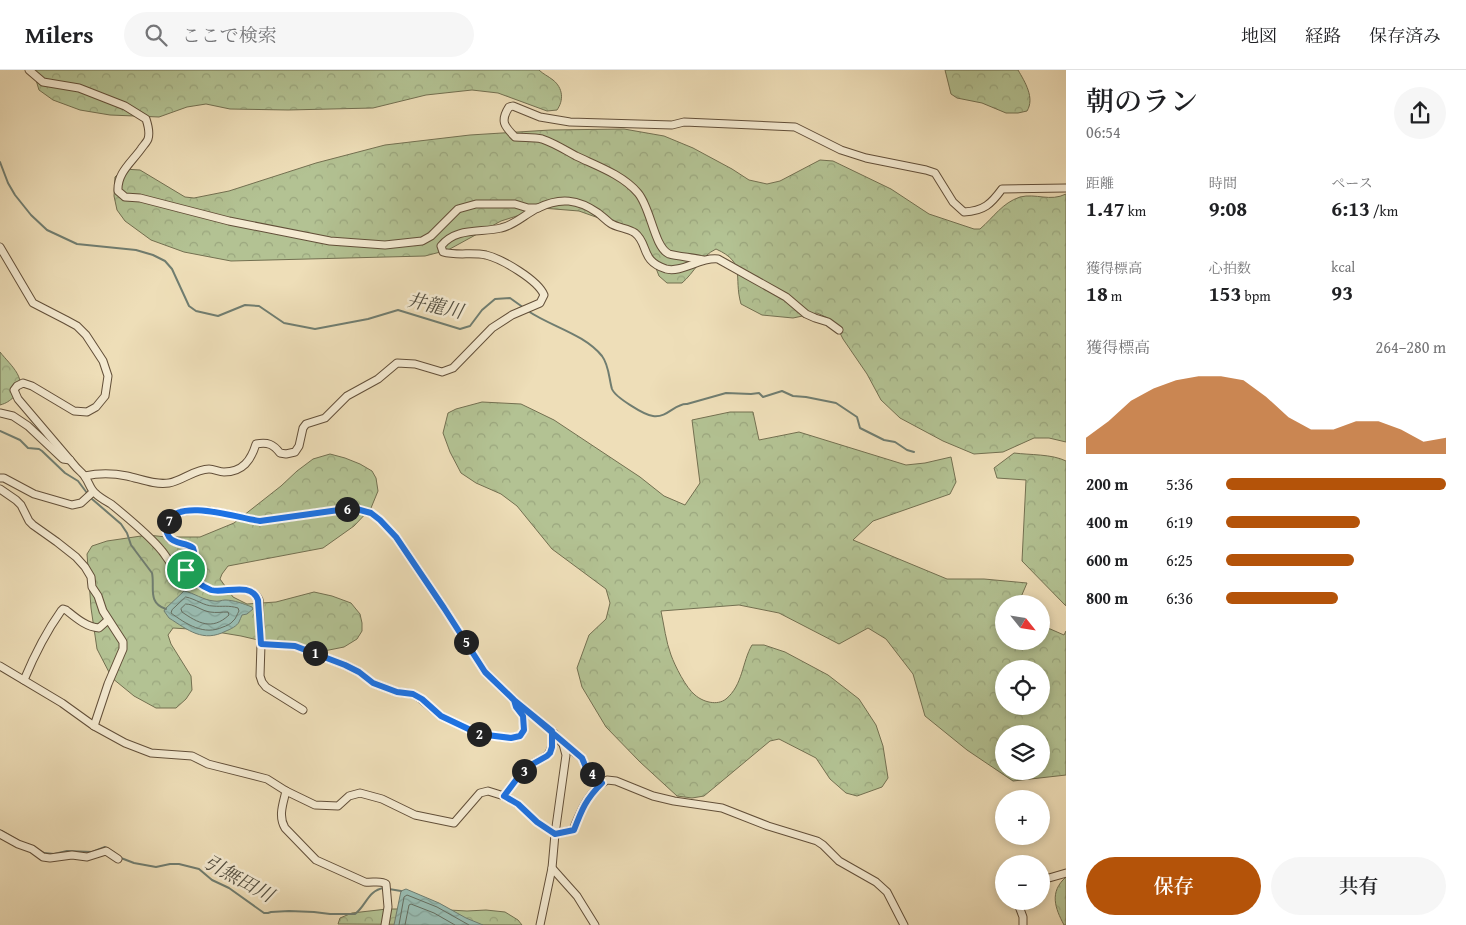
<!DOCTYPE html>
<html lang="ja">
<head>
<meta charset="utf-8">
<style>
	body { margin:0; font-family:"Gentium Book Plus","Noto Serif JP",serif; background:#f6f6f6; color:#202124; height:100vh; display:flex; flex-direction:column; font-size:19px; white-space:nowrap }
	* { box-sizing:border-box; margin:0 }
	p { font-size:16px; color:#757577 }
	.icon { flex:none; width:28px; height:28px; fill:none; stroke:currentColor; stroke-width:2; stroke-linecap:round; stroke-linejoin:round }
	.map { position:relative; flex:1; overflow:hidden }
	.panel { display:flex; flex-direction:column; background:#fff; width:400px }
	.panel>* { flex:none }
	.needle { width:32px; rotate:120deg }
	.controls { position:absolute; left:995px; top:525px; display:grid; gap:10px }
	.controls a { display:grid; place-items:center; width:55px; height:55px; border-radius:50%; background:#fff; box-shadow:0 2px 8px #0003; font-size:25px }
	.pin { position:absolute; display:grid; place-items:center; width:42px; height:42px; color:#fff; margin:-21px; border:2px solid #fff; border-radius:50%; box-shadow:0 1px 5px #0007 }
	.km { position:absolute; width:25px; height:25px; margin:-12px; border-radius:50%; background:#222; color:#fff; font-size:14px; line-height:25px; text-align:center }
	.round { display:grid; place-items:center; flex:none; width:52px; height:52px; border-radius:26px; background:#f6f6f6 }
	.overview { display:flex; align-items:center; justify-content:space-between; height:85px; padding:0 20px }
	h1 { font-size:28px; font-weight:600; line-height:38px }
	.stats { display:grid; grid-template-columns:repeat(3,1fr); gap:8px; height:85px; padding:5px 20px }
	.stats div { display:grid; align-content:center }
	.stats b { font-size:21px; font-weight:600 }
	.stats small { font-size:14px; font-weight:400 }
	.stats p { font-size:14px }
	.chart { height:140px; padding:10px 20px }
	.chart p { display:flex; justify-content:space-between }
	.chart svg { width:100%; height:90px; margin-top:5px; fill:#b45309; opacity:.7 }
	.action { display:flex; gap:10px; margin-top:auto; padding:10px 20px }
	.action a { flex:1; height:58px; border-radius:30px; background:#b45309; color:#fff; font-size:20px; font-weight:600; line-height:58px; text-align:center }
	.action a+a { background:#f6f6f6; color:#202124 }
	ul { padding:0 20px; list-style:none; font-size:16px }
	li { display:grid; grid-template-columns:80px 60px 1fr; align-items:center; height:38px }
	li i { height:12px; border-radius:6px; background:#b45309 }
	header { display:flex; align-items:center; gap:30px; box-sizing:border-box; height:70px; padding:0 25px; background:#fff; border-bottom:1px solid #e0e0e0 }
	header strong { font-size:24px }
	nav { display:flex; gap:28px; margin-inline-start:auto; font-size:18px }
	.search { width:350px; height:45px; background:#f6f6f6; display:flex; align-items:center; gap:12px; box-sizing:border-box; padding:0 18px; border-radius:28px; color:#757577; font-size:19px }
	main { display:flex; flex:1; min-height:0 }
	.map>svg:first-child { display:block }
</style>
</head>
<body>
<header>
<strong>Milers</strong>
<div class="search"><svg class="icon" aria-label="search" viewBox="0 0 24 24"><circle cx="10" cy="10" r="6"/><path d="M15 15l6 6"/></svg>ここで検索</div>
<nav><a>地図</a><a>経路</a><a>保存済み</a></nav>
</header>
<main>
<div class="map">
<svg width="1066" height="855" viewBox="0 0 1066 855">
	<defs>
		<pattern id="forest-crowns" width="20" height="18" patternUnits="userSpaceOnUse" patternTransform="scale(1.25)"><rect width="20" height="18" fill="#b3c293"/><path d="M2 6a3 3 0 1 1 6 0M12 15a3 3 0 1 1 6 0" fill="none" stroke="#9aa67e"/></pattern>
		<pattern id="water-waves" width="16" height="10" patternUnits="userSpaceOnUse" patternTransform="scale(1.25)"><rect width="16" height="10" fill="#99bcb1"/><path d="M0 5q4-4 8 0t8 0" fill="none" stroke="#84a197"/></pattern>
	</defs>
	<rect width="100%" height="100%" fill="#eedeb8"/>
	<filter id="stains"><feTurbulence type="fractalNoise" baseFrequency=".004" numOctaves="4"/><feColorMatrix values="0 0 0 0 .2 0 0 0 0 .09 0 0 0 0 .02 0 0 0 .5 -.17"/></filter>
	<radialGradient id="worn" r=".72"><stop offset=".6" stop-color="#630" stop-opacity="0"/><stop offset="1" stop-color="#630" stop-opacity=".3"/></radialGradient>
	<g fill="url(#forest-crowns)" stroke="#737051" fill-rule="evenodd">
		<path d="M 33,0 L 539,0 C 543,4 548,6 553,10 C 563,18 564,30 557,40 L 547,41 L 498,23 L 472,20 L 426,25 L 373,38 L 288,40 L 230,39 L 206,34 L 187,37 L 159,47 L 110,45 L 80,40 L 53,30 L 39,20 Z"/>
		<path d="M 945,0 L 1018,0 C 1025,12 1035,28 1027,41 L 1018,43 L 1006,43 L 982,33 L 957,28 L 951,24 Z"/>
		<path d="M 624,59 L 664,66 L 693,78 L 732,99 L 749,110 L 767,114 L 780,111 L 820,90 L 833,91 L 891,119 L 929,144 L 974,159 L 980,159 C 994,147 1002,133 1020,127 C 1036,123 1050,132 1066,124 L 1066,372 L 1049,368 L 1034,368 L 1003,382 L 974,384 L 943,371 L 900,348 L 881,330 L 867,304 L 843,269 L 835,253 L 828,248 L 817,243 L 793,248 L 762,245 L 741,234 C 733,206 747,193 716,179 C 701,186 694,203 682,213 L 667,213 L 659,206 L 649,180 L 641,170 L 621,156 L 579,141 L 542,138 L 501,151 L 448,180 L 425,186 L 231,191 L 184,182 L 151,170 L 125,151 L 117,140 L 114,126 L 115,107 L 123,99 L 140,100 L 185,127 L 194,128 L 229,121 L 316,93 L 385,75 L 470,65 L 550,60 Z"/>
		<path d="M 0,282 C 11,296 30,310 14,327 C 9,331 7,333 0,335 Z"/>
		<path d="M 482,332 L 521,334 L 554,350 L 640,407 L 664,426 L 685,435 L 700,413 L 692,350 L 730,342 L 753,342 L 759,370 L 799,362 L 906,395 L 925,393 L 951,387 L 956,412 L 950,424 L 873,451 L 853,470 L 947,509 L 984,509 L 1027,513 L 1018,534 L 1004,534 L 1004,571 L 1041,571 L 1041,555 L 1064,565 L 1066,561 L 1066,705 L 1013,711 L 967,680 L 925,646 L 913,604 L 886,569 L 868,558 L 839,574 L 779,543 L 739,535 L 661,541 C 664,555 666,572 671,585 C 675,596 686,618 695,625 C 703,632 717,636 726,629 C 743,615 742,592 752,575 L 764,575 L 785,582 L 828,605 L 859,629 L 876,655 L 883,676 L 888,708 L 882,717 L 857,726 L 846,723 L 830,709 L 816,688 L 779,669 L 770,671 L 704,726 L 692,728 L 677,726 L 640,692 L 606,657 L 582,617 L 577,598 L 589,565 L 606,549 L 610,533 L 606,519 L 552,479 L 517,436 L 501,424 L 476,413 L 461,403 L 450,382 L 443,363 L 448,343 L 456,339 ZM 1004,599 L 1041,599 L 1041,636 L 1004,636 ZM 1004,664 L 1041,664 L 1041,701 L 1004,701 Z"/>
		<path d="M 1014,383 C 1030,385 1052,384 1066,391 L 1066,536 L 1022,491 L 1026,410 L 997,408 L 994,398 Z"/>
		<path d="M 330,384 L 345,388 L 360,394 L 372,401 L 376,408 L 378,421 L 371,438 L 354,456 L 323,478 L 228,496 L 222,504 L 220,509 L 233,527 L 247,534 L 276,532 L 314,522 L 332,526 L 351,533 L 360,544 L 362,553 L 362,561 L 357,569 L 344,577 L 319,582 L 288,577 L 241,566 L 205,560 L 173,558 L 168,565 L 171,574 L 191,606 L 192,620 L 186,629 L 176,638 L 156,638 L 134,626 L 112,608 L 97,579 L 91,538 L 87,484 L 92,476 L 107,471 L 148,465 L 166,467 L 200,467 L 234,453 L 281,416 L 297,401 L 313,389 Z"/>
		<path d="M 1066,807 L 1066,855 L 1064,855 C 1055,838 1049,822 1066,807 Z"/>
		<path d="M 387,839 L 431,839 L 467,841 L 486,840 L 505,842 L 518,850 L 522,855 L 338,854 L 340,848 L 352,843 Z"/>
	</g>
	<g fill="url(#water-waves)" stroke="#707d70">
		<path d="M 184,521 C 194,523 203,530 214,531 C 218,532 222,530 225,530 C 234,530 244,534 252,537 L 253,539 L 247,544 L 242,545 C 241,547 240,550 239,552 C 237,556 231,559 226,561 C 203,573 188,560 169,548 L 164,541 L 165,539 Z"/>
		<path d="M 406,819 L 439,833 L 466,848 L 483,855 L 394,855 L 401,821 Z"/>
	</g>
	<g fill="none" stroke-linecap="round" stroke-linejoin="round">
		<g stroke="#666e60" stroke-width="1">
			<path d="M 186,527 C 196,529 204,536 213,536 C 223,537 228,535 238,538 L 239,541 C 237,544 236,549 233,551 C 231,554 226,556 223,557 C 204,566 186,554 171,543 L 172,540 Z"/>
			<path d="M 186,534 C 194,534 202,541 210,542 C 216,543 222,542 228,542 L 229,545 C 212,561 198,553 182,542 L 181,539 Z"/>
			<path d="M 399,855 L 404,827 L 407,825 L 437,837 L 469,855"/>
			<path d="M 405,855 L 409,835 L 411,834 L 434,843 L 455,855"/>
		</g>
		<g stroke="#707d70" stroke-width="2">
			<path d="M 0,92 L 8,113 L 15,125 L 31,145 L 47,160 L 77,174 L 136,180 L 153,185 L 165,191 L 172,199 L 189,236 L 196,241 L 218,246 L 245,235 L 259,236 L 284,253 L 315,259 L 368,249 L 398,240 L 460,259 L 470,256 L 482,240 L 495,229 L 510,228 L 524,238"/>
			<path d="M 528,241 C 552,257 584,264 602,286 C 609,295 609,309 612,319 C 615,327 644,345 653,346 C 668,348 675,333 687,334 L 726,323 L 751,324 L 759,323 L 763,327 L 782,321 L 793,326 L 806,327 L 836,333 L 857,347 L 860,358 L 884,370 L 895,372 L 907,380 L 914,382"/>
			<path d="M 0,361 L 20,370 L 28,378 L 39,379 L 42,381 L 65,403 L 78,411 L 87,423"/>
			<path d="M 92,429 L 121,454 L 127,463 L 131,475 L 152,503 C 155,517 147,533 166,539"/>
			<path d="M 0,760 L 21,772"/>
			<path d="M 32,776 L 44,783 L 54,784 L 67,781 L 92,782 L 105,777 L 115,783"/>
			<path d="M 121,788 L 134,793 L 156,797 L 170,794 L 179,794 L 199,799 L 212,810 L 229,818 L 264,843 L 268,843 L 271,842 L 289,841 L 314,842 L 330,844 L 355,844 C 366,836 368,820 384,818"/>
			<path d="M 389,819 L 401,821"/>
		</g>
		<defs>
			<g id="minor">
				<path d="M 29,0 L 43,12 L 79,18 L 125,36 L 146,49 C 148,55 150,63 148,69 C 147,72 143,76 141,79 C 131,93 117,103 118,121 L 125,127 L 140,128 L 229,151 L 330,171 L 385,175 L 422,171 L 431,166 L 458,139 L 476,134 L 515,134 L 528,138 L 538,138"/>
				<path d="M 0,177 L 33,233 L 66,250 L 77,256 L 86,265 L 103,291 L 108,306 L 105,326 L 96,337 L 87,342 L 74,341 L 32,316 L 23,313 L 17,316 L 14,320 L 18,329 L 75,396 C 78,400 83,403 85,407 C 89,412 90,419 95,423 C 100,428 106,431 111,434 C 127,447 149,465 162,481 C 168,488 175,505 187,499 C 195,495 196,481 190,476 C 180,471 164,474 167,456 C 173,425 241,449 260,451 L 353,438 L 371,443 L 380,450 L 396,467 L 444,538 L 485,602 L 514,630 L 552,661 L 563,674 L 582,688 L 587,700 L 602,713"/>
				<path d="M 703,190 C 694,188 676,186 669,184 C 654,177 651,138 638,123 C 623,105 597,96 576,86 C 565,80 554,73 542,69 C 533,67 524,68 515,67 C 504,56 500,51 509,37 L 513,36 L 540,47 L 570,52 L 672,55 L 684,52 L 795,57 L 841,80 L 866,88 L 926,100 L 935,103 L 953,132 L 964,142 C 984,141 991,134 1002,119 L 1066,118"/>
				<path d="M 0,343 L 13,346 L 28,356 L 63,389 L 70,390"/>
				<path d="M 85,406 C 98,403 113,403 127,406 C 141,409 154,415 169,413 C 182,411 195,399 209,399 C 214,399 219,402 224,402 C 243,402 251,390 256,374 C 268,372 273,374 280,383 L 286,384 L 295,382 L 299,376 L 303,358 L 306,354 L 325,348 L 347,326 L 378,309 L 397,293 L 415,294 L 442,302 L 453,298 L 492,258 L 512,245 L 540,233 L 544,225 C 538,210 502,189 486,185 C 472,182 457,186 443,182 L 441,176 C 456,157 481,163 501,158 C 515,155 525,144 538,138 C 560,127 578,129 598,143 C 602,146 606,150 610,153 C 617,158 628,158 635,163 C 649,174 640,191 666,199 C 682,203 700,187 718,189 L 786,227 L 806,244 L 815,248 L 828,252 L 839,260"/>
				<path d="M 0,408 L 4,408 L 34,424 L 72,435 L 81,433 L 93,422"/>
				<path d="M 0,419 L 16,430 L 21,435 L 29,451 L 33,455 L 57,472 L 76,487 L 85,497 L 91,507 L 92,517 L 98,526 L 103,541 L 123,572 L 123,579 L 108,614 L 94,656"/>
				<path d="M 186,500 C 192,508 200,516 211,520 C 224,524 251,511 259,530 L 261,574 L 260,606 L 262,612 L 266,617 L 303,640"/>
				<path d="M 261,574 L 295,576 L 345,595 L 359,602 L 373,613 L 397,622 L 413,624 L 421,629 L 441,646 L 479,664 L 511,668 L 520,666 L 524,660 L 523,646 L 516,637"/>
				<path d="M 0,596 L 62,633 L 94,656 L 125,673 L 151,683 L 192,686 L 208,694 L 267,709 L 286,721 L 315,735 L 338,736 L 349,726 L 360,723 L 382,729 L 415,745 L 454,753 L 480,723 L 488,721 L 504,726 L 518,734 L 537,752 L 555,764 L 573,760 C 581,740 589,721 607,710 L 616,711 L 653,726 L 674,731 L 722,738 L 768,756 L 817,771 L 823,775 L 839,791 L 876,812 L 887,822 L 904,855"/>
				<path d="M 24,610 C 34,586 46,562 61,541 L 63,539 L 66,540 C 76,548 86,557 99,558 L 108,550"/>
				<path d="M 286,721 C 283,734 278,746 285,758 L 316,790 L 365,812 C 372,813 381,810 386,814 L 388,837 L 385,855"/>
				<path d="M 504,726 C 511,716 518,706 527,698 C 534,691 546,690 550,681 C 553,676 552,668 552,661"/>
				<path d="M 0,764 L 18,774 L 32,779 L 43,787 L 50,788 L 72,785 L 87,787 L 106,781 L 118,789"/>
				<path d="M 552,798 L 577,826 L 595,855"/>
				<path d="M 1041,807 L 1049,808 L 1066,803"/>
				<path d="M 1017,831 L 1023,847 L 1023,855"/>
				<path d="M 540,855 L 552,798 L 555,764 L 566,685 L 563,674"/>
			</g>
		</defs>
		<use href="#minor" stroke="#624f39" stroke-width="9"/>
		<use href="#minor" stroke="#f4ead1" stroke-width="7"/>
	</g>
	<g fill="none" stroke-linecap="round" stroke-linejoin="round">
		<defs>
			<path id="route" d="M 186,500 C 192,508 200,516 211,520 C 224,524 251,511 258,530 L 261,574 L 295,576 L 345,595 L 359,602 L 373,613 L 397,622 L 413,624 L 422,629 L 441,646 L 479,664 L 511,668 L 520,666 L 524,660 L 523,646 L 516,637 L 514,630 L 552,661 L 552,677 L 550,683 L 547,686 L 529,696 L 516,710 L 504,726 L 518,734 L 537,752 L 555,764 L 574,760 C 582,739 586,729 602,713 L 587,700 L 582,688 L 514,630 L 485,602 L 444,538 L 396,467 L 380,450 L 371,443 L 353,438 L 260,451 C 241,449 178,427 168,452 C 166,457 166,463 169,467 C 175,475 186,472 193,478 C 196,486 193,495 186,500"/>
		</defs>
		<use href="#route" stroke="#fff" stroke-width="10"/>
		<use href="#route" stroke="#1a73e8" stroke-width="6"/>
	</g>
	<g text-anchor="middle" stroke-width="5" stroke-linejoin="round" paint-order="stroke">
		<g font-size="19" font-style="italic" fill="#524e40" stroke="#f4ead1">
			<text transform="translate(435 235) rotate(13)" y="7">井龍川</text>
			<text transform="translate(239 808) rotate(29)" y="7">引無田川</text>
		</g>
	</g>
	<rect width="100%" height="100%" filter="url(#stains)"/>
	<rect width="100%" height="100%" fill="url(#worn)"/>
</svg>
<div class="controls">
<a><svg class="needle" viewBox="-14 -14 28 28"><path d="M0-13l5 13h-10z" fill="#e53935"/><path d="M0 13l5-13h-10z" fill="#757577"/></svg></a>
<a><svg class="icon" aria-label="locate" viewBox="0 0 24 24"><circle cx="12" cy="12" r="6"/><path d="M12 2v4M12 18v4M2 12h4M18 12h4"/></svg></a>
<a><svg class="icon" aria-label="layers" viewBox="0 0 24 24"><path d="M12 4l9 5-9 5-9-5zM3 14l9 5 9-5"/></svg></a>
<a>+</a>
<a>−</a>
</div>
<div class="pin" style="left:186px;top:500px;background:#1e9e55"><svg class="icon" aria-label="arrive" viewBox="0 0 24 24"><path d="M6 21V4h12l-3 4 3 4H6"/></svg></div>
<b class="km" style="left:315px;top:583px">1</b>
<b class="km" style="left:479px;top:664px">2</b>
<b class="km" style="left:524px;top:701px">3</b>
<b class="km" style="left:592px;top:704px">4</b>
<b class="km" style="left:466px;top:572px">5</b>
<b class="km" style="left:347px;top:439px">6</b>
<b class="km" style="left:169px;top:451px">7</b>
</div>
<section class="panel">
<div class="overview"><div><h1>朝のラン</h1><p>06:54</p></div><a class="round"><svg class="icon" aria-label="share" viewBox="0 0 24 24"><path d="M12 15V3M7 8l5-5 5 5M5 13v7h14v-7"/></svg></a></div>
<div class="stats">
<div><p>距離</p><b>1.47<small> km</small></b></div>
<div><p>時間</p><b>9:08</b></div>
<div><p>ペース</p><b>6:13<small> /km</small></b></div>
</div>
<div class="stats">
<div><p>獲得標高</p><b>18<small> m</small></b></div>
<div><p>心拍数</p><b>153<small> bpm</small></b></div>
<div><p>kcal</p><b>93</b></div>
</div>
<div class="chart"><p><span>獲得標高</span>264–280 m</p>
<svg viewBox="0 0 160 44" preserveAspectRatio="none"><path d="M0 44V36L10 28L20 18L30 12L40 8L50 6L60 6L70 8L80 16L90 26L100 32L110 32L120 28L130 28L140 32L150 38L160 36V44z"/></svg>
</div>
<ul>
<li><b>200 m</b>5:36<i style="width:100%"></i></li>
<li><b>400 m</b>6:19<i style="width:61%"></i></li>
<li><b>600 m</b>6:25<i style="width:58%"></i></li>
<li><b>800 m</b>6:36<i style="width:51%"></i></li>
</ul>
<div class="action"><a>保存</a><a>共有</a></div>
</section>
</main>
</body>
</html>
